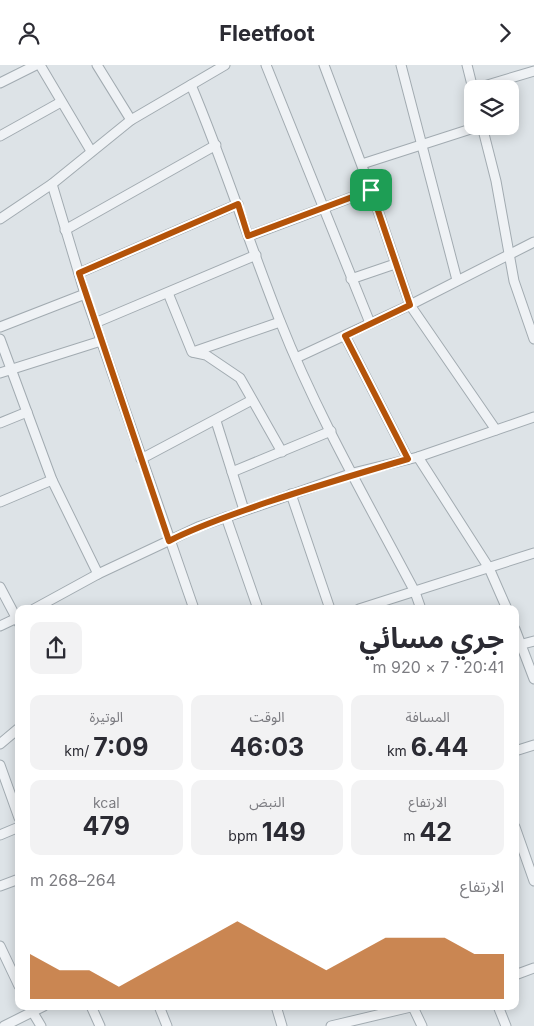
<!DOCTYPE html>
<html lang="ar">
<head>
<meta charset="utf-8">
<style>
	body { margin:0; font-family:Inter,"Noto Sans Arabic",sans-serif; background:#f2f2f3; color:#2b2b33; direction:rtl; height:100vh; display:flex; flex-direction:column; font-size:19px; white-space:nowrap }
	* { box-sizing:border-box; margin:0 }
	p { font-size:16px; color:#7c7c81 }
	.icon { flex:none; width:28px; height:28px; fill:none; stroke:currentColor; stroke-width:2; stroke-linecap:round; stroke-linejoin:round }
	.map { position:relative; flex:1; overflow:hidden; direction:ltr }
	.details { position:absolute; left:15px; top:540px; width:504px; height:405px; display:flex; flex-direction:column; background:#fff; border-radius:10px; box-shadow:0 2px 12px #0003; direction:rtl }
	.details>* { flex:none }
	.fabs { position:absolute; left:464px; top:15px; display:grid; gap:10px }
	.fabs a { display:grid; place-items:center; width:55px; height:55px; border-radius:10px; background:#fff; box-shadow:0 2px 12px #0003; font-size:25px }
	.pin { position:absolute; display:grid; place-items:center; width:42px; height:42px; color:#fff; margin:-21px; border-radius:10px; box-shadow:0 2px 8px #0006 }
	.round { display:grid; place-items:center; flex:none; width:52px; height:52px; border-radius:10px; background:#f2f2f3 }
	.headline { display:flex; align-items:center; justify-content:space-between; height:85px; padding:0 15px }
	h1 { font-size:28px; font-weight:700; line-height:38px }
	.metrics { display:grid; grid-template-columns:repeat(3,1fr); gap:8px; height:85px; padding:5px 15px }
	.metrics div { display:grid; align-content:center; border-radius:10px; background:#f2f2f3; text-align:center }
	.metrics b { font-size:25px; font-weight:700 }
	.metrics small { font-size:14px; font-weight:400 }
	.metrics p { font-size:14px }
	.chart { height:140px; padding:10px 15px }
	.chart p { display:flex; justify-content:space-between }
	.chart svg { width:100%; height:90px; margin-top:5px; fill:#b45309; opacity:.7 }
	header { display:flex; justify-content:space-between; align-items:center; height:65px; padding:0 15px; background:#fff; font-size:22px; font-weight:700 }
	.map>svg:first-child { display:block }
</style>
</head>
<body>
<header><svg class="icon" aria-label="forward" viewBox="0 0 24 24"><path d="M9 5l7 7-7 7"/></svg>Fleetfoot<svg class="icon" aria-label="person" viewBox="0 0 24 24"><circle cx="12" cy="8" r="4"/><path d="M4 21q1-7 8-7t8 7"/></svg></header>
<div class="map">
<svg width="534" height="961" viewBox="0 0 534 961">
	<rect width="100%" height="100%" fill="#dde3e7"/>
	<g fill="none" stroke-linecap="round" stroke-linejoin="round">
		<defs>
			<g id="street">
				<path d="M 40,0 L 91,86"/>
				<path d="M 97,0 L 131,55"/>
				<path d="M 266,0 L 370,258"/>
				<path d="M 324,0 L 371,125 L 410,240 L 496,365"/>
				<path d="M 401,0 L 457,215"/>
				<path d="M 467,0 L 473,24"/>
				<path d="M 0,18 L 36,0"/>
				<path d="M 191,20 C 224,98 249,178 280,256 C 317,350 368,438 415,527 L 421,544"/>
				<path d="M 474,24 L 534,6"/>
				<path d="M 482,61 L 496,116 L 514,216 L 534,274"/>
				<path d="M 0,71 L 61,37"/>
				<path d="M 362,99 L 480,61"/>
				<path d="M 52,119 L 85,229 L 194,544"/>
				<path d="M 0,154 L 52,119 L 131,55 L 225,0"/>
				<path d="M 65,165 L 216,80"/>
				<path d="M 249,171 L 371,125"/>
				<path d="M 79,208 L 238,139"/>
				<path d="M 351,214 L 395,199"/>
				<path d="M 168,228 L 192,287 L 206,290 L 240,313 L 282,387"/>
				<path d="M 95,258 L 256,190"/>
				<path d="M 0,262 L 85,229"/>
				<path d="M 345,271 L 408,394"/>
				<path d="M 0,274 L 52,415 L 98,509"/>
				<path d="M 193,287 L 280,257"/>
				<path d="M 296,293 L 410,240 L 534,177"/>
				<path d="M 0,308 L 101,276"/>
				<path d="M 216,356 L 244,445"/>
				<path d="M 0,358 L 27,347"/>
				<path d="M 418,392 L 489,503 L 507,544"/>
				<path d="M 141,394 L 252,335"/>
				<path d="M 232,407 L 331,366"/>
				<path d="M 291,429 L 330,544"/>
				<path d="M 0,437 L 52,415"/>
				<path d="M 226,452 L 258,544"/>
				<path d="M 0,522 L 19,558"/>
				<path d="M 34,544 L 98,509 L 198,462 L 353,408 L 418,392 L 534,352"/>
				<path d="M 359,544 L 534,488"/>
				<path d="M 0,561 L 19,552"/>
				<path d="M 515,564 L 534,614"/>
				<path d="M 515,581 L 534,576"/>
				<path d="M 0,679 L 19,663"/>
				<path d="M 515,686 L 534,680"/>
				<path d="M 0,700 L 19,753"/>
				<path d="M 515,762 L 534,816"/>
				<path d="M 0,770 L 19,762"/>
				<path d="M 0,821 L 19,814"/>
				<path d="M 0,881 L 19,921"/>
				<path d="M 515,910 L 534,903"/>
				<path d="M 29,941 L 41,961"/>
				<path d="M 91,941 L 100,961"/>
				<path d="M 159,941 L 167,961"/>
				<path d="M 276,941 L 282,961"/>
				<path d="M 498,941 L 506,961"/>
				<path d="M 413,942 L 422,961"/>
				<path d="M 4,961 L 44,941"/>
				<path d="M 331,961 L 415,941"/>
			</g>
		</defs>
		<use href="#street" stroke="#a2abb1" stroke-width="11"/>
		<use href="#street" stroke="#eff2f5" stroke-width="9"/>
	</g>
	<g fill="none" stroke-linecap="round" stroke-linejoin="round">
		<defs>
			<path id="route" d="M 371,125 L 410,240 L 345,271 L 408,394 C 360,408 313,422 265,438 C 232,450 200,460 169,476 L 79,208 L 238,139 L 248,171 Z"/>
		</defs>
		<use href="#route" stroke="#fff" stroke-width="10"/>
		<use href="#route" stroke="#b45309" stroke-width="6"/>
	</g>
</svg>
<div class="fabs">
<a><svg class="icon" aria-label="layers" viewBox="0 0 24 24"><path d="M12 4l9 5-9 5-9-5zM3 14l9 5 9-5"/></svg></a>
</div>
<div class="pin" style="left:371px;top:125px;background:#1e9e55"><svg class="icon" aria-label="arrive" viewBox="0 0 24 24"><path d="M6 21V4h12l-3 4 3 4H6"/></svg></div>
<section class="details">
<div class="headline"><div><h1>جري مسائي</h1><p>20:41 · 7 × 920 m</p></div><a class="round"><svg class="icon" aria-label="share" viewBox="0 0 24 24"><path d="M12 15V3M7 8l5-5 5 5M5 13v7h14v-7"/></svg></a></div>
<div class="metrics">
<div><p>المسافة</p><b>6.44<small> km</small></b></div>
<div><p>الوقت</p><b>46:03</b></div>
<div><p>الوتيرة</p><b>7:09<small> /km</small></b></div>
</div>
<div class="metrics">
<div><p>الارتفاع</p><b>42<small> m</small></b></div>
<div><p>النبض</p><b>149<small> bpm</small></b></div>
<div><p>kcal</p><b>479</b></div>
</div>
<div class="chart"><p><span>الارتفاع</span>264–268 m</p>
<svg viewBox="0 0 160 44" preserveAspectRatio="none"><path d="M0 44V22L10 30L20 30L30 38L40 30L50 22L60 14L70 6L80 14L90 22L100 30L110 22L120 14L130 14L140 14L150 22L160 22V44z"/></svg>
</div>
</section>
</div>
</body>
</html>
